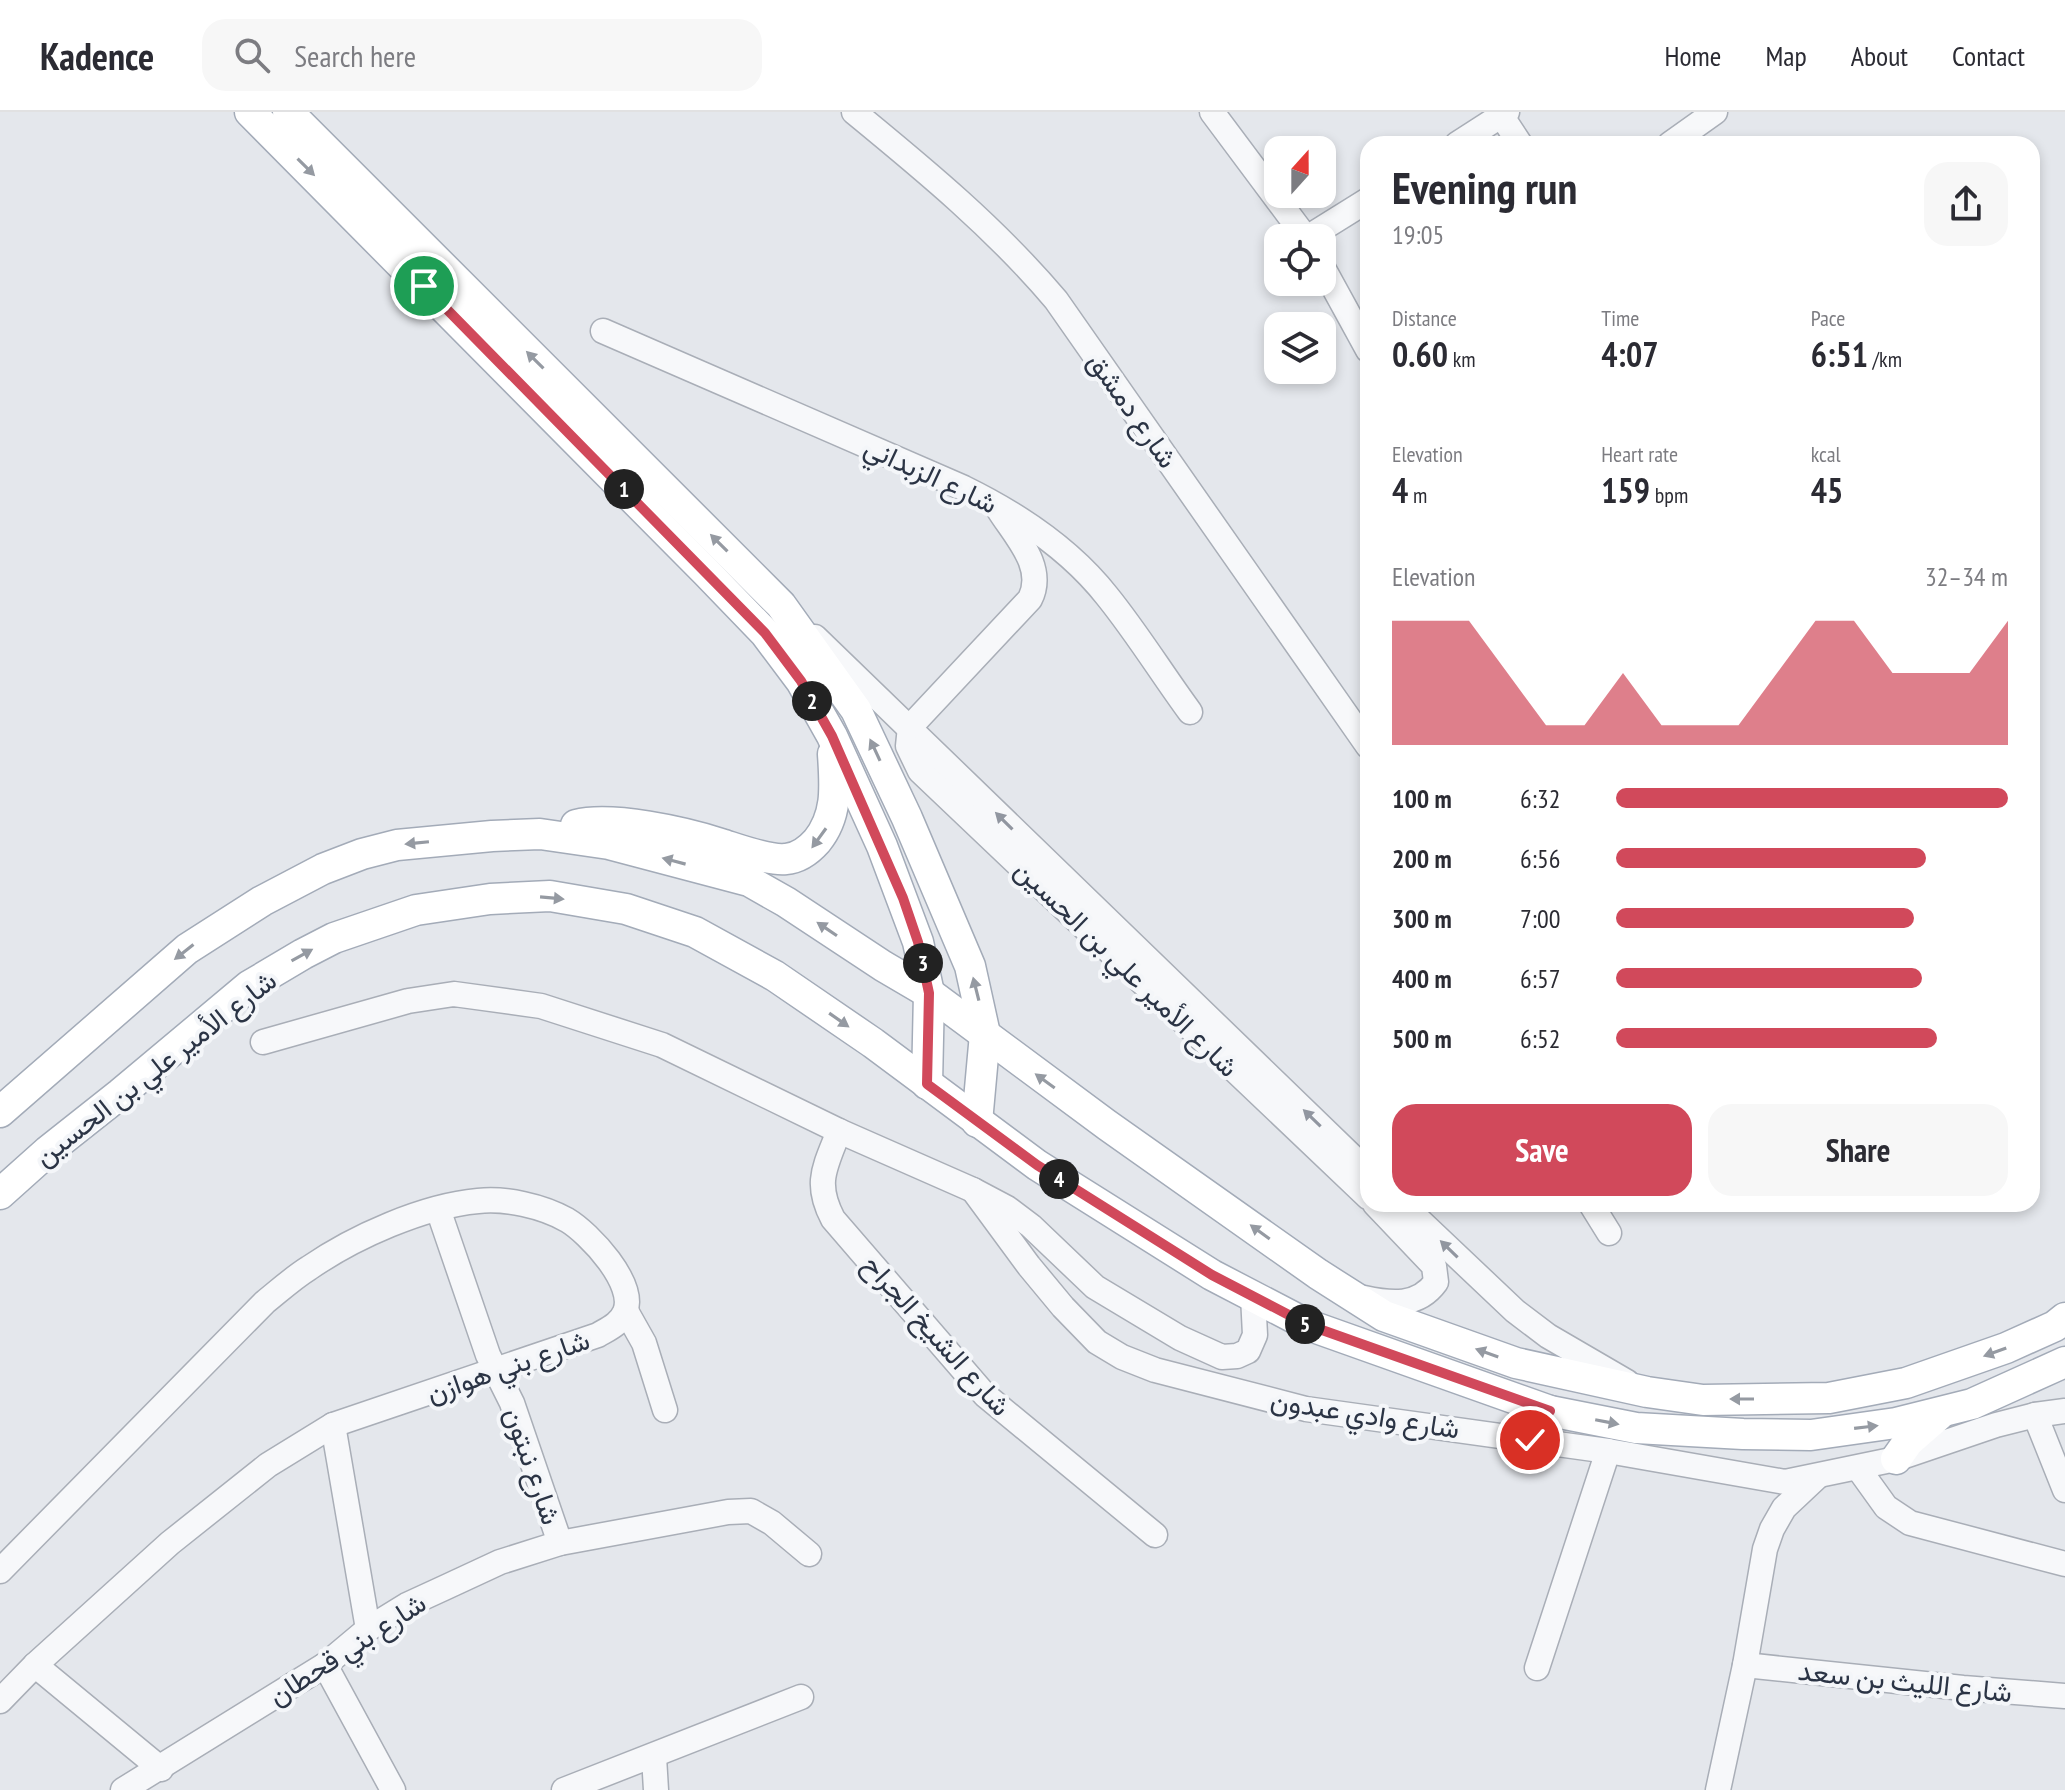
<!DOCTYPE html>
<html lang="en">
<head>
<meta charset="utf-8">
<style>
	body { margin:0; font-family:"PT Sans Narrow",Vazirmatn,sans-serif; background:#f7f7f7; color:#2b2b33; height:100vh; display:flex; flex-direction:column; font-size:30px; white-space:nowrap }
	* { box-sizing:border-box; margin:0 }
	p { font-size:26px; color:#7c7c81 }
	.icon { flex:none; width:44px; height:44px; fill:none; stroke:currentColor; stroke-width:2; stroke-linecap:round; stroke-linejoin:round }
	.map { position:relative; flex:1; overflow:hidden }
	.panel { position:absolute; left:1360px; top:24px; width:680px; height:1076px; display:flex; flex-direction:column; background:#fff; border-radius:24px; box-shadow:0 4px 12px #0003 }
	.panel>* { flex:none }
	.needle { width:52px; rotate:21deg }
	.controls { position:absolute; left:1264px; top:24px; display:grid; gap:16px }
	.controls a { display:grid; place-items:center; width:72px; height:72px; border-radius:16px; background:#fff; box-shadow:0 4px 12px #0003; font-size:40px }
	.pin { position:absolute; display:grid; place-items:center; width:68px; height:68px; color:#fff; margin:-34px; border:4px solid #fff; border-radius:50%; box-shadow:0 2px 8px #0007 }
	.km { position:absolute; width:40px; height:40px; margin:-20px; border-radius:50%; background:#222; color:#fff; font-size:22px; line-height:40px; text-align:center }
	.round { display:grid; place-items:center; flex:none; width:84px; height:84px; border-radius:24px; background:#f7f7f7 }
	.headline { display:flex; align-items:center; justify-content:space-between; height:136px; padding:0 32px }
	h1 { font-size:44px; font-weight:600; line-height:60px }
	.stats { display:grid; grid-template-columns:repeat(3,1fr); gap:12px; height:136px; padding:8px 32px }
	.stats div { display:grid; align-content:center }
	.stats b { font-size:34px; font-weight:600 }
	.stats small { font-size:22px; font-weight:400 }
	.stats p { font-size:22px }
	.chart { height:224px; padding:16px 32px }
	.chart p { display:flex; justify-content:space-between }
	.chart svg { width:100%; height:144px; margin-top:8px; fill:#d1495b; opacity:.7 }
	.button { display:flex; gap:16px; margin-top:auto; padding:16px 32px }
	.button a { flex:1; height:92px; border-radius:24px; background:#d1495b; color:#fff; font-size:32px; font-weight:600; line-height:92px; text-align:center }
	.button a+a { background:#f7f7f7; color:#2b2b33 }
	ul { padding:0 32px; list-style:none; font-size:26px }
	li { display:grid; grid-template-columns:128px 96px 1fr; align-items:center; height:60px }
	li i { height:20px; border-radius:10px; background:#d1495b }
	header { display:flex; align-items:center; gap:48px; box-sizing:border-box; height:112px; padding:0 40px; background:#fff; border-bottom:2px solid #e1e1e2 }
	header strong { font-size:38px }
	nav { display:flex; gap:44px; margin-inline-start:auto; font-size:28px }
	.search { width:560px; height:72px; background:#f7f7f7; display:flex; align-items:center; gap:20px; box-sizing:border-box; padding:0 28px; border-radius:24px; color:#7c7c81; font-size:30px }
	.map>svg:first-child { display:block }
</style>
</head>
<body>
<header>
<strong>Kadence</strong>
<div class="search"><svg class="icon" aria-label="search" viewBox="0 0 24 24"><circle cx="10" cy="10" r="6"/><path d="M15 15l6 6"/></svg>Search here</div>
<nav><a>Home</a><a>Map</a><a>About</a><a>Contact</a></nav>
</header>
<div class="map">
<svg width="2065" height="1678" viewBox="0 0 2065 1678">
	<rect width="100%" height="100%" fill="#e4e7ec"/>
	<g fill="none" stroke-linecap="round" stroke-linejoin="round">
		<defs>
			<g id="minor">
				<path d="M 854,0 C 926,59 996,117 1056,188 L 1368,634"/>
				<path d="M 1212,0 L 1306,126"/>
				<path d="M 1499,0 L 1520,32"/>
				<path d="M 1457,32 L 1507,0"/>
				<path d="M 1670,32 L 1715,0"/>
				<path d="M 1307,126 L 1368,88"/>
				<path d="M 1322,154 L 1368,238"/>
				<path d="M 603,219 L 964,376 C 1017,402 1070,437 1107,484 C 1137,521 1162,562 1190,600"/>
				<path d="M 815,525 L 1368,1060"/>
				<path d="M 910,615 L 908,634 L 920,659 L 1368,1085"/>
				<path d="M 910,615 L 1030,487 C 1046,455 1016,425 999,398"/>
				<path d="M 263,930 L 408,889 L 454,882 L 541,894 L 662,933 L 839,1019 L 973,1078 L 1007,1096 L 1031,1114 L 1095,1175 L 1180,1226 L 1222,1245 L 1237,1244 L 1248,1239 L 1255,1223 L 1253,1184"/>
				<path d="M 839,1019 C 825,1055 814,1071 833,1107 L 985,1283 L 1155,1423"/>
				<path d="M 973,1078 L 1029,1154 L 1063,1195 L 1097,1230 L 1122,1245 L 1155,1258 L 1306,1297 L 1608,1339 L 1785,1370 L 1896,1347 L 1996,1313 L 2035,1303 L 2065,1299"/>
				<path d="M 1402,1092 L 1515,1199 L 1548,1224 L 1627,1270"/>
				<path d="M 1591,1092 L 1609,1121"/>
				<path d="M 438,1097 L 488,1243 L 512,1291 L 560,1431"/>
				<path d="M 1364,1186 C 1391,1192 1418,1195 1436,1170 L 1434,1154 L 1375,1092"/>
				<path d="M 626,1199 L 644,1231 L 665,1298"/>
				<path d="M 2035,1303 L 2065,1378"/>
				<path d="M 333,1313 L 368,1517"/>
				<path d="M 1858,1356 L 1886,1395 L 1910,1411 L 2065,1452"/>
				<path d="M 0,1459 L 265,1190 C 280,1178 293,1166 309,1156 C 354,1125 423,1094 478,1089 C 506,1086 542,1094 567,1108 C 589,1121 637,1172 625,1200 C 620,1212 608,1217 598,1223 L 333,1313 L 268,1353 L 170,1431 L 35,1553 L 0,1589"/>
				<path d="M 35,1553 L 161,1657"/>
				<path d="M 325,1553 L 393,1678"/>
				<path d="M 1745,1553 L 1963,1576 L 2065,1584"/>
				<path d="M 1537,1556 L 1608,1339"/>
				<path d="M 654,1645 L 656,1678"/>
				<path d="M 123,1678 L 325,1553 L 368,1517 L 407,1493 L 444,1476 L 500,1450 L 560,1431 L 728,1400 L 751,1399 L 772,1411 L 809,1442"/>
				<path d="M 564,1678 L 801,1585"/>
				<path d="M 1718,1678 L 1745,1553 L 1765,1437 L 1772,1417 L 1784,1396 L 1817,1365"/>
			</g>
			<g id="major">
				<path d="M 250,0 L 706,460 L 765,521 L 801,569 L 832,624 L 882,734 L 918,830 L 929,881 L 927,972"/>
				<path d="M 288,0 L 781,493 L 856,598 L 907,706 L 970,854 L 985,922 L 977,1010"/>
				<path d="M 576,713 C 612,704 684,720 721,732 C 737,737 769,749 786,747 C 799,746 809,738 817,729 C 838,703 835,674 833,642"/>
				<path d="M 0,1000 L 187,837 L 262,789 L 323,757 L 362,742 L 397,733 L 492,724 L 540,722 L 609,732 L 749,769 L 786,790 L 883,854 L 929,881 L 1107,1013 L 1318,1162 L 1384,1204 L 1516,1251 L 1647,1280 L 1703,1288 L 1829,1286 L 1906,1271 L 2006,1236 L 2055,1214 L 2065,1206"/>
				<path d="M 0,1082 L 48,1039 L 120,982 L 249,874 L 303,842 L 334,826 L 416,798 L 490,787 L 550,784 L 626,797 L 695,820 L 775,864 L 873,931 L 1037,1053 L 1212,1163 L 1308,1213 L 1550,1299 L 1636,1316 L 1743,1322 L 1811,1323 L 1896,1311 L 1972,1292 L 2065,1250"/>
				<path d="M 1530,1328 L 1550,1299"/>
				<path d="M 1896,1347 L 1908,1330 L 1939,1303"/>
			</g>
		</defs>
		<use href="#minor" stroke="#a9aeb7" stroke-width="27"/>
		<use href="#major" stroke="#a3abb8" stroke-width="33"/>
		<use href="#minor" stroke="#f7f8fa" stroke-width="24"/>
		<use href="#major" stroke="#fff" stroke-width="30"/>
	</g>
	<defs><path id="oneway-solid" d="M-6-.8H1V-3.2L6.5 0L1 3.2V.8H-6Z" transform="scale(2)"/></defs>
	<g fill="#959aa2">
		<use href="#oneway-solid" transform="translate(306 55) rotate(45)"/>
		<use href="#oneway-solid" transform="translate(535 248) rotate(-135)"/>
		<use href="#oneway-solid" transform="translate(719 431) rotate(-135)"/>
		<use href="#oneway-solid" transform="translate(875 638) rotate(-115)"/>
		<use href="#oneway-solid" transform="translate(819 726) rotate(126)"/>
		<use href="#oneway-solid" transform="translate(417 731) rotate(174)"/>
		<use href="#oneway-solid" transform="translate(674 749) rotate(-165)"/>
		<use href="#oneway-solid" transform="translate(552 786) rotate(5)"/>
		<use href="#oneway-solid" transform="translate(827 817) rotate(-146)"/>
		<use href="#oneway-solid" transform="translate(184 840) rotate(142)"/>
		<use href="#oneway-solid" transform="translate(302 843) rotate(-29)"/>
		<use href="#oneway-solid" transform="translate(976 877) rotate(-104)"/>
		<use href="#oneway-solid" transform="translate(839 908) rotate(35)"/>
		<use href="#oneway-solid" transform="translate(1045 969) rotate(-144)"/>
		<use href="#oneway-solid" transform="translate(1260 1120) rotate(-144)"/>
		<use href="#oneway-solid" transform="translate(1995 1240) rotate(160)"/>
		<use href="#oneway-solid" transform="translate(1487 1241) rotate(-160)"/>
		<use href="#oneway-solid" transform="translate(1742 1287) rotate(180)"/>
		<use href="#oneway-solid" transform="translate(1607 1310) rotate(11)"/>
		<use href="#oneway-solid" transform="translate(1866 1315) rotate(-7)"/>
	</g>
	<g fill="#9196a0">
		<use href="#oneway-solid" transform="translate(1004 709) rotate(-135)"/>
		<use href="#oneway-solid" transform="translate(1312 1006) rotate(-136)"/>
		<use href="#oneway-solid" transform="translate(1449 1137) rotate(-136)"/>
	</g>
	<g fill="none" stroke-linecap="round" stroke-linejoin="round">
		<defs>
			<path id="route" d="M 424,174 L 765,521 L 801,569 L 832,624 L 903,786 L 918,830 L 929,881 L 927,972 L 1037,1053 L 1212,1163 L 1308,1213 L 1550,1299 L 1530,1328"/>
		</defs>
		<use href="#route" stroke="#fff" stroke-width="16"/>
		<use href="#route" stroke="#d1495b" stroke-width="10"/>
	</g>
	<g text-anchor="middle" stroke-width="8" stroke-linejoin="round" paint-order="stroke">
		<g font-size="28" fill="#2b3445" stroke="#f4f6f9">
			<text transform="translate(1133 298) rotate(55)" y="10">شارع دمشق</text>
			<text transform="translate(931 363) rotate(25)" y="10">شارع الزبداني</text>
			<text transform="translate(1127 856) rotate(44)" y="10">شارع الأمير علي بن الحسين</text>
			<text transform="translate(155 956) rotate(-38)" y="10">شارع الأمير علي بن الحسين</text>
			<text transform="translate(937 1223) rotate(48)" y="10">شارع الشيخ الجراح</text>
			<text transform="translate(508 1254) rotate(-19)" y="10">شارع بني هوازن</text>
			<text transform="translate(1365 1302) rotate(9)" y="10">شارع وادي عبدون</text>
			<text transform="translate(533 1354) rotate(71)" y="10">شارع نبتون</text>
			<text transform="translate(347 1537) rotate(-33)" y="10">شارع بني قحطان</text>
			<text transform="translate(1905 1569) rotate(6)" y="10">شارع الليث بن سعد</text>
		</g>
	</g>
</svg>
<div class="controls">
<a><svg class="needle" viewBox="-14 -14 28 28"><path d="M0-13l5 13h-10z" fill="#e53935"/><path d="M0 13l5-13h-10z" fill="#7c7c81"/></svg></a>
<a><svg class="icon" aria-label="locate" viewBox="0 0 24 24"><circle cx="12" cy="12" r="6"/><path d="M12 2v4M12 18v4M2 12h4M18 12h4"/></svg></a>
<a><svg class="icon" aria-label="layers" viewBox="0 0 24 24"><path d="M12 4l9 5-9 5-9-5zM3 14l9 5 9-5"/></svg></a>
</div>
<div class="pin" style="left:424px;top:174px;background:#1e9e55"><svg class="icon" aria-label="arrive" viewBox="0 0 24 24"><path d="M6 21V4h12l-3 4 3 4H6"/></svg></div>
<div class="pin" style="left:1530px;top:1328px;background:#d93025"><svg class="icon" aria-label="check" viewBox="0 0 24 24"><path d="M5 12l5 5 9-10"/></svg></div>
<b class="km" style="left:624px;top:377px">1</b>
<b class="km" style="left:812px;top:589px">2</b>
<b class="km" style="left:923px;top:851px">3</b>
<b class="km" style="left:1059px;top:1067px">4</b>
<b class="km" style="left:1305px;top:1212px">5</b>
<section class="panel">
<div class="headline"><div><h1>Evening run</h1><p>19:05</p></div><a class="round"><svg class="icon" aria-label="share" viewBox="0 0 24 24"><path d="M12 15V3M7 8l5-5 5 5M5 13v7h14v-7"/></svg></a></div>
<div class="stats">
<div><p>Distance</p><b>0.60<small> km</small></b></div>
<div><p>Time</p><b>4:07</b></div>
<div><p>Pace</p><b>6:51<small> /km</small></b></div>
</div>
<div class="stats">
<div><p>Elevation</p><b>4<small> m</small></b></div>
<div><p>Heart rate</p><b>159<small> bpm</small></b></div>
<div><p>kcal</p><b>45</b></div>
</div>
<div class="chart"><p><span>Elevation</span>32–34 m</p>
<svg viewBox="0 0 160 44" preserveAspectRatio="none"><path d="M0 44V6L10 6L20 6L30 22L40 38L50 38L60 22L70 38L80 38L90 38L100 22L110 6L120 6L130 22L140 22L150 22L160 6V44z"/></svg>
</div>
<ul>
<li><b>100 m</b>6:32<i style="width:100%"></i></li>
<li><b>200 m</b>6:56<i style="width:79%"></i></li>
<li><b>300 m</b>7:00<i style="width:76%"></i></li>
<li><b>400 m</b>6:57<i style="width:78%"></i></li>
<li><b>500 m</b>6:52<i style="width:82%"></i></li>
</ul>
<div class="button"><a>Save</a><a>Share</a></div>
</section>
</div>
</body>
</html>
